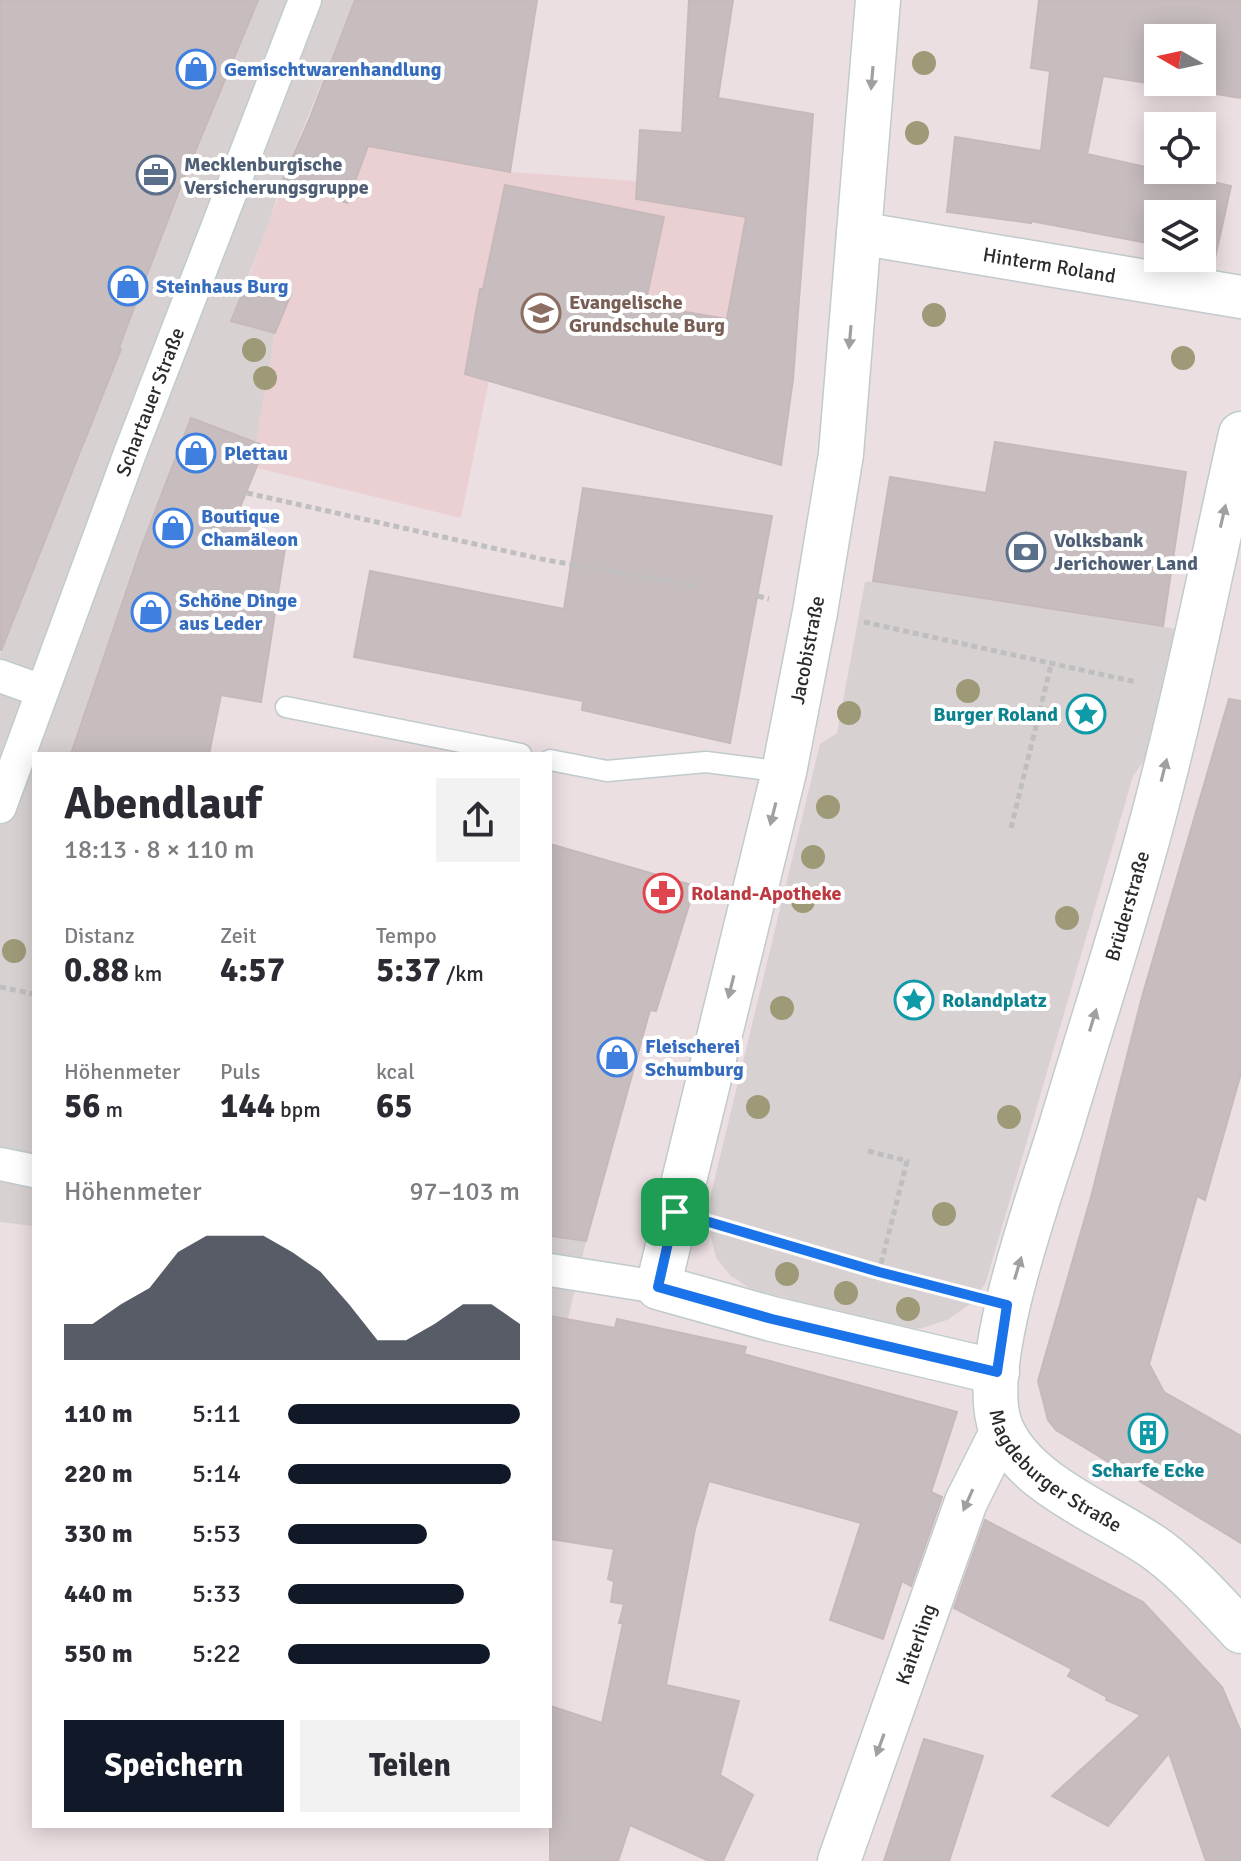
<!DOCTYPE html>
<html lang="de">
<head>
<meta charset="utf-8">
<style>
	body { margin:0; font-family:Signika,sans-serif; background:#f2f2f3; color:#2b2b33; height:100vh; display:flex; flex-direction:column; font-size:30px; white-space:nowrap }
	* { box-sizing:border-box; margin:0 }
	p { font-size:26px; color:#7c7c81 }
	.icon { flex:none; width:44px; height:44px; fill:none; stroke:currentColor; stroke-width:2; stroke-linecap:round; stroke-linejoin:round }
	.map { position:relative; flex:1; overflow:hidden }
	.details { position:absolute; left:32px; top:752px; width:520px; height:1076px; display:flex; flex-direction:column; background:#fff; border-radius:0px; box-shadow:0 4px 20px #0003 }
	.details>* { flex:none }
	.needle { width:52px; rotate:279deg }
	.controls { position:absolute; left:1144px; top:24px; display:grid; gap:16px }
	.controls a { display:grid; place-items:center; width:72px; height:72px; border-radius:0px; background:#fff; box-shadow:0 4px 20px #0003; font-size:40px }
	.pin { position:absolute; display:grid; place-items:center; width:68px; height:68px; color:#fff; margin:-34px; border-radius:16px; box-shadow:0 4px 12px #0006 }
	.round { display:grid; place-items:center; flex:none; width:84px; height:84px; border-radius:0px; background:#f2f2f3 }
	.headline { display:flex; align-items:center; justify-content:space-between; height:136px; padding:0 32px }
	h1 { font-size:44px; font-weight:700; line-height:60px }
	.stats { display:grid; grid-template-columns:repeat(3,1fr); gap:12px; height:136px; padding:8px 32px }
	.stats div { display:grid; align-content:center }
	.stats b { font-size:34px; font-weight:700 }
	.stats small { font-size:22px; font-weight:400 }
	.stats p { font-size:22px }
	.chart { height:224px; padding:16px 32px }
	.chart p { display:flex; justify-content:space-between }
	.chart svg { width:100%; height:144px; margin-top:8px; fill:#111827; opacity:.7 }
	.primary-button { display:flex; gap:16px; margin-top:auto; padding:16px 32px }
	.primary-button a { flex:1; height:92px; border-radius:0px; background:#111827; color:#fff; font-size:32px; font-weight:700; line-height:92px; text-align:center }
	.primary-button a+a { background:#f2f2f3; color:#2b2b33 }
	ul { padding:0 32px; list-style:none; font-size:26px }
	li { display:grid; grid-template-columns:128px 96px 1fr; align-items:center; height:60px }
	li i { height:20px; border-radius:10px; background:#111827 }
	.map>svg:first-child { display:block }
</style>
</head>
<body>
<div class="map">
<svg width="1241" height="1861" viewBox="0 0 1241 1861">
	<rect width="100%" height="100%" fill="#ebdfe1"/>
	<path fill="#ebd0d3" d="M 368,146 L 510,172 L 637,181 L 635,199 L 806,225 L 793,379 L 784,445 L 663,428 L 605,415 L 489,380 L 461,518 L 257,468 L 265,446 L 256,443 L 274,339 L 291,294 L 249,277 L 285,179 Z"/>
	<g fill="#d8d1d2">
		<path d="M 258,0 L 355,0 L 283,178 L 268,226 L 231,320 L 275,333 L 256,443 L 191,418 L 141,548 L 71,754 L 34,754 L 34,1226 L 0,1222 L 0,654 L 84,446 L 81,444 L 97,404 L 100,404 L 121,350 L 119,348 L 128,321 Z"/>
		<path d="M 877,581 L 1176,629 L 1149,754 L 1133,776 L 986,1282 L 972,1303 L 947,1320 L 922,1328 L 902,1330 L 749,1288 L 731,1276 L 716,1258 L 707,1220 L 709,1202 L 820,744 L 837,733 L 865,582 Z"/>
		<path d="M 550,1236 L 586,1241 L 568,1319 L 550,1316 Z"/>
	</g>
	<g fill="#c7bdbf" stroke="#c7b9ba" stroke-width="2" fill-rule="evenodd">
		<path d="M 0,0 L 258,0 L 183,181 L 129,321 L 119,348 L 121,349 L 1,651 Z"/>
		<path d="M 355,0 L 537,0 L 510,172 L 368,146 L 347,203 L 283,179 L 309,120 Z"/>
		<path d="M 689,0 L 733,0 L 718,98 L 813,114 L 793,379 L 781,465 L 465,374 L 480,289 L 483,289 L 505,185 L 664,217 L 645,305 L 727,319 L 746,217 L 636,199 L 640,130 L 682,133 Z"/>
		<path d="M 1039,0 L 1241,0 L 1241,98 L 1103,76 L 1087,154 L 1231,186 L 1215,258 L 1202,255 L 1202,214 L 1158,214 L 1158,245 L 1031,221 L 1031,223 L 947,212 L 955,137 L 1041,151 L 1050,71 L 1031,68 ZM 1158,38 L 1202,38 L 1202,82 L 1158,82 Z"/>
		<path d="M 249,277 L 291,294 L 275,333 L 231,321 Z"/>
		<path d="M 191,418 L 265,446 L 234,522 L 286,542 L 261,702 L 221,695 L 209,754 L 71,754 L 141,548 Z"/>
		<path d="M 995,442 L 1186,472 L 1163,626 L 873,581 L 890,477 L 986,493 Z"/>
		<path d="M 583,488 L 772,516 L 730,743 L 582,710 L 583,701 L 354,657 L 370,571 L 564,609 Z"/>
		<path d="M 1229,699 L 1241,701 L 1241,1073 L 1205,1200 L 1197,1196 L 1149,1364 L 1164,1392 L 1241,1436 L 1241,1543 L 1056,1430 L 1048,1420 L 1038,1381 L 1091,1197 L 1142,997 Z"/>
		<path d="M 550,844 L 695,886 L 656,1011 L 650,1010 L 586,1241 L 550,1236 Z"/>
		<path d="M 550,1316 L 615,1328 L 617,1319 L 746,1347 L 744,1354 L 957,1412 L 931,1492 L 942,1497 L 911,1586 L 902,1581 L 883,1639 L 830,1620 L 861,1523 L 709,1481 L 695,1529 L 666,1685 L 739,1701 L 720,1775 L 753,1795 L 723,1861 L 709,1861 L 630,1825 L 618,1861 L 550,1861 L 550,1706 L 602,1723 L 623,1623 L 619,1623 L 624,1604 L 611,1602 L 614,1581 L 608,1579 L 614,1549 L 550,1539 Z"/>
		<path d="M 985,1520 L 1143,1602 L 1222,1687 L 1241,1732 L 1241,1861 L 1206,1861 L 1169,1753 L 1108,1826 L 1052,1796 L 1141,1715 L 1106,1700 L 1107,1697 L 1068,1676 L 1072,1669 L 954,1608 Z"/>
		<path d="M 924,1739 L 983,1756 L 949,1861 L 884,1861 Z"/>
	</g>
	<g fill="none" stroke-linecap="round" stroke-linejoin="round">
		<defs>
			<g id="service">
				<path d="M 286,707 L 521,754"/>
				<path d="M 550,760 L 607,771 L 706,762 L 784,772"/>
			</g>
			<g id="pedestrian">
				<path d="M 0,676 L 42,691"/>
				<path id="s1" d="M 0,807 L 130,453 L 305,0"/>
				<path d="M 0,1164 L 34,1171"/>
				<path d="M 550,1270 L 658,1287"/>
			</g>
			<g id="minor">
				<path id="s2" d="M 858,233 L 1241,297"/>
				<path id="s3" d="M 839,1861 L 966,1502 L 1002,1430"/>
			</g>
			<g id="tertiary">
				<path d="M 878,0 L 841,454 L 815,612 L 784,772 L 658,1287 L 772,1319 L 997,1372"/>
				<path id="s4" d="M 1241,434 C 1209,577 1181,721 1141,862 C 1116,951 1087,1039 1061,1127 C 1041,1193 976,1367 1001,1428 C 1026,1487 1110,1515 1159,1551 C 1189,1574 1215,1603 1241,1631"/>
			</g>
		</defs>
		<use href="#service" stroke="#c0cbcc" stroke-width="23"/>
		<use href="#pedestrian" stroke="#c0cbcc" stroke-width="35"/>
		<use href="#minor" stroke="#c0cbcc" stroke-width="45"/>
		<use href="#tertiary" stroke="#c0cbcc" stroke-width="47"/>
		<g stroke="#bfbfbf" stroke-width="5" stroke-dasharray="6 4" stroke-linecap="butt">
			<path d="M 247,493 L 546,560 L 698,586"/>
			<path d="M 758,596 L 769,599"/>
			<path d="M 864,622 L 1136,682"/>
			<path d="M 1011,828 L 1052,661"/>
			<path d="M 0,987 L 34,994"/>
			<path d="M 868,1151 L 907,1161 L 879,1272"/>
			<path d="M 722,1226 L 959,1293"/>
		</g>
		<use href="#service" stroke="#fff" stroke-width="20"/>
		<use href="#pedestrian" stroke="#fff" stroke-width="32"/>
		<use href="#minor" stroke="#fff" stroke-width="42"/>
		<use href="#tertiary" stroke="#fff" stroke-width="44"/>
	</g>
	<g fill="#9e9a78">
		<circle cx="924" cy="63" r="12"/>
		<circle cx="917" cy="133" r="12"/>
		<circle cx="934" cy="315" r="12"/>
		<circle cx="254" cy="350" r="12"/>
		<circle cx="1183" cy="358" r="12"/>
		<circle cx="265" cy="378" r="12"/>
		<circle cx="968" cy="691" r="12"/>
		<circle cx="849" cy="713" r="12"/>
		<circle cx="828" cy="807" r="12"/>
		<circle cx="813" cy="857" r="12"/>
		<circle cx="803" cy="901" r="12"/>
		<circle cx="1067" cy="918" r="12"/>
		<circle cx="14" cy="951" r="12"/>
		<circle cx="782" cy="1008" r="12"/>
		<circle cx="758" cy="1107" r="12"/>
		<circle cx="1009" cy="1117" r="12"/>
		<circle cx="944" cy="1214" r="12"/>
		<circle cx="787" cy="1274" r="12"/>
		<circle cx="846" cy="1293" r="12"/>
		<circle cx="908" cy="1309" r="12"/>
	</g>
	<defs><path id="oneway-solid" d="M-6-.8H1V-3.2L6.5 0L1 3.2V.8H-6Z" transform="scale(2)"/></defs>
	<g fill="#a0a0a0">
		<use href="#oneway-solid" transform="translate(872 78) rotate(95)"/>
		<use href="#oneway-solid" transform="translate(850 337) rotate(95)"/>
		<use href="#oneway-solid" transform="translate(1223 516) rotate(-77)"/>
		<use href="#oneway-solid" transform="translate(1164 770) rotate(-76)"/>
		<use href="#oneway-solid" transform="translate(773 814) rotate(104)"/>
		<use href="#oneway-solid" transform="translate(731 987) rotate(104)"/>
		<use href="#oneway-solid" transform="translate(1093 1020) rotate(-73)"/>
		<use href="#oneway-solid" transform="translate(1018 1268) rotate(-73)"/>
		<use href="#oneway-solid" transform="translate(968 1500) rotate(114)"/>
		<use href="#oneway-solid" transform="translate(880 1745) rotate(110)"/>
	</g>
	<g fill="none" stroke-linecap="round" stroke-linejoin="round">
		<defs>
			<path id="route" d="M 675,1212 L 879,1272 L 1007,1305 L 997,1372 L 772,1319 L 658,1287 Z"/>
		</defs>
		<use href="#route" stroke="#fff" stroke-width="16"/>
		<use href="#route" stroke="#1a73e8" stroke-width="10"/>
	</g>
	<defs>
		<symbol id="shop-ring" viewBox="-11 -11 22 22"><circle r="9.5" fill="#fff" stroke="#3f7fe0" stroke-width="1.5"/><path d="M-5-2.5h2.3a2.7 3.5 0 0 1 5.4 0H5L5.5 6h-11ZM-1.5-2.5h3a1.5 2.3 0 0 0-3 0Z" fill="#3f7fe0"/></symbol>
		<symbol id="office-ring" viewBox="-11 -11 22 22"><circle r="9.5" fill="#fff" stroke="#5c6f8a" stroke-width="1.5"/><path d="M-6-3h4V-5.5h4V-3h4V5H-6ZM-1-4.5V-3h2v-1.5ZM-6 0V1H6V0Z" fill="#5c6f8a"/></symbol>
		<symbol id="school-ring" viewBox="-11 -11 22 22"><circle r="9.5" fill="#fff" stroke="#8d6e63" stroke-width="1.5"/><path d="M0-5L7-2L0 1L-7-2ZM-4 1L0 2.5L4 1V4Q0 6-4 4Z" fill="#8d6e63"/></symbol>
		<symbol id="bank-ring" viewBox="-11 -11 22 22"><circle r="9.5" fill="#fff" stroke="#5c6f8a" stroke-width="1.5"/><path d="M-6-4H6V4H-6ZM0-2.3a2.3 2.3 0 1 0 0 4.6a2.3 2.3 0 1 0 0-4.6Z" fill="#5c6f8a"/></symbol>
		<symbol id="sight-ring" viewBox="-11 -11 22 22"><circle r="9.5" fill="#fff" stroke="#0f9aa8" stroke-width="1.5"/><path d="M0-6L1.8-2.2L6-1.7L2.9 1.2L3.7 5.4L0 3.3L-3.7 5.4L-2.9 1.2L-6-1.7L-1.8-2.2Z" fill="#0f9aa8"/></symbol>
		<symbol id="pharmacy-ring" viewBox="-11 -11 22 22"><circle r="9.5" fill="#fff" stroke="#e0444e" stroke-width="1.5"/><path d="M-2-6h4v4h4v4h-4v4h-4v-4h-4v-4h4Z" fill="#e0444e"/></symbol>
		<symbol id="building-ring" viewBox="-11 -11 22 22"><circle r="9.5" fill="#fff" stroke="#0f9aa8" stroke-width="1.5"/><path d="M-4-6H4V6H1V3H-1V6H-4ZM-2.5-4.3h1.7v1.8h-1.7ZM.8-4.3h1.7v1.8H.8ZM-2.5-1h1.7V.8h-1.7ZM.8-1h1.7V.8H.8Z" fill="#0f9aa8"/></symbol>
	</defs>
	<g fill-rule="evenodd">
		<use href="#shop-ring" x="174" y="47" width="44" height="44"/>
		<use href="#office-ring" x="134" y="153" width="44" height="44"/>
		<use href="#shop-ring" x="106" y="264" width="44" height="44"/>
		<use href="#school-ring" x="519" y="291" width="44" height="44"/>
		<use href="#shop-ring" x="174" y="431" width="44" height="44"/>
		<use href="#shop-ring" x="151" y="506" width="44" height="44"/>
		<use href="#bank-ring" x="1004" y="530" width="44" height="44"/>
		<use href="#shop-ring" x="129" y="590" width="44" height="44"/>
		<use href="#sight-ring" x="1064" y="692" width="44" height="44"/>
		<use href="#pharmacy-ring" x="641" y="871" width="44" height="44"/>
		<use href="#sight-ring" x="892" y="978" width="44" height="44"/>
		<use href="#shop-ring" x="595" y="1035" width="44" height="44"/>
		<use href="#building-ring" x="1126" y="1411" width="44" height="44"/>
	</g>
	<g text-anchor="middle" stroke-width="8" stroke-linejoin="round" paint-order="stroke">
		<g font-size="20" font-weight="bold" fill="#366cbe" stroke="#fff" text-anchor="start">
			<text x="224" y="76">Gemischtwarenhandlung</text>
			<text x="156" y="293">Steinhaus Burg</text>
			<text x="224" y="460">Plettau</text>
			<text x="201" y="523">Boutique<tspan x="201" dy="23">Chamäleon</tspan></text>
			<text x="179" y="607">Schöne Dinge<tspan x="179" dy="23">aus Leder</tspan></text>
			<text x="645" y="1053">Fleischerei<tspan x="645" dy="23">Schumburg</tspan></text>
		</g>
		<g font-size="20" font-weight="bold" fill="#4e5e75" stroke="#fff" text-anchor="start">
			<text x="184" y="171">Mecklenburgische<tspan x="184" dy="23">Versicherungsgruppe</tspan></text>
			<text x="1054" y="547">Volksbank<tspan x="1054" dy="23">Jerichower Land</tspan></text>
		</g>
		<g font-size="20" fill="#2b2b2b" stroke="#fff">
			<text dy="7" stroke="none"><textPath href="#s2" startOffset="194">Hinterm Roland</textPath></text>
			<text dy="7" stroke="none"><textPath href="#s1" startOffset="432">Schartauer Straße</textPath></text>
			<text transform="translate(807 650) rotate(-79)" y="7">Jacobistraße</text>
			<text transform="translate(1127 906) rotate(-74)" y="7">Brüderstraße</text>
			<text dy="7" stroke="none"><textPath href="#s4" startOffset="1096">Magdeburger Straße</textPath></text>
			<text dy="7" stroke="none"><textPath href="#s3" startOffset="230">Kaiterling</textPath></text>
		</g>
		<g font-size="20" font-weight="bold" fill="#785e54" stroke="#fff" text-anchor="start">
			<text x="569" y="309">Evangelische<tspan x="569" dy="23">Grundschule Burg</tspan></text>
		</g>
		<g font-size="20" font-weight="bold" fill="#0d838f" stroke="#fff" text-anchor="end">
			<text x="1058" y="721">Burger Roland</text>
			<text x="942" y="1007" text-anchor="start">Rolandplatz</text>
			<text x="1148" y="1477" text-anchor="middle">Scharfe Ecke</text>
		</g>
		<g font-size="20" font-weight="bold" fill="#be3a42" stroke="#fff" text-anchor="start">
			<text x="691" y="900">Roland-Apotheke</text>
		</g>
	</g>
</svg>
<div class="controls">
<a><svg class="needle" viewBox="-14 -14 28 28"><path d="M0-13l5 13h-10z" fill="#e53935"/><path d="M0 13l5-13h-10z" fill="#7c7c81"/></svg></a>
<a><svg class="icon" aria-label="locate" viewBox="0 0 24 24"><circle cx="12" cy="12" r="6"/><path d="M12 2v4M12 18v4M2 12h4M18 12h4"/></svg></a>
<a><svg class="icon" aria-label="layers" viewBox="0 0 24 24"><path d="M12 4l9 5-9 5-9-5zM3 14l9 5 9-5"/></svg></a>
</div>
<div class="pin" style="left:675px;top:1212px;background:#1e9e55"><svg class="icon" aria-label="arrive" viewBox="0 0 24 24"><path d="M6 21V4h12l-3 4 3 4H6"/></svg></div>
<section class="details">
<div class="headline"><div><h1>Abendlauf</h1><p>18:13 · 8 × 110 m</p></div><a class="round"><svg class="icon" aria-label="share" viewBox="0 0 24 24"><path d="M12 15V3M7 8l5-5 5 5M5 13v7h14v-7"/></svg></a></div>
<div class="stats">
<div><p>Distanz</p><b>0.88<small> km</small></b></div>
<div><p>Zeit</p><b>4:57</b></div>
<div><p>Tempo</p><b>5:37<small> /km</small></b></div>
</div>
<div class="stats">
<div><p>Höhenmeter</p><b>56<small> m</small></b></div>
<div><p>Puls</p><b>144<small> bpm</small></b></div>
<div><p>kcal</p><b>65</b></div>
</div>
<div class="chart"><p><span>Höhenmeter</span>97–103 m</p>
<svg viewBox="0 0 160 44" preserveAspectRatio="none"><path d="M0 44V33L10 33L20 27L30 22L40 11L50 6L60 6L70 6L80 11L90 17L100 27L110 38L120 38L130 33L140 27L150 27L160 33V44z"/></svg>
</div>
<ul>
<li><b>110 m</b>5:11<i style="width:100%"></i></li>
<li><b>220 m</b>5:14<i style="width:96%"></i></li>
<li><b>330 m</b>5:53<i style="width:60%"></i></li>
<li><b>440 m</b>5:33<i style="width:76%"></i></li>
<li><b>550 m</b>5:22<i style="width:87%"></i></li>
</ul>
<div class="primary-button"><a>Speichern</a><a>Teilen</a></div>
</section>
</div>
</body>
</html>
